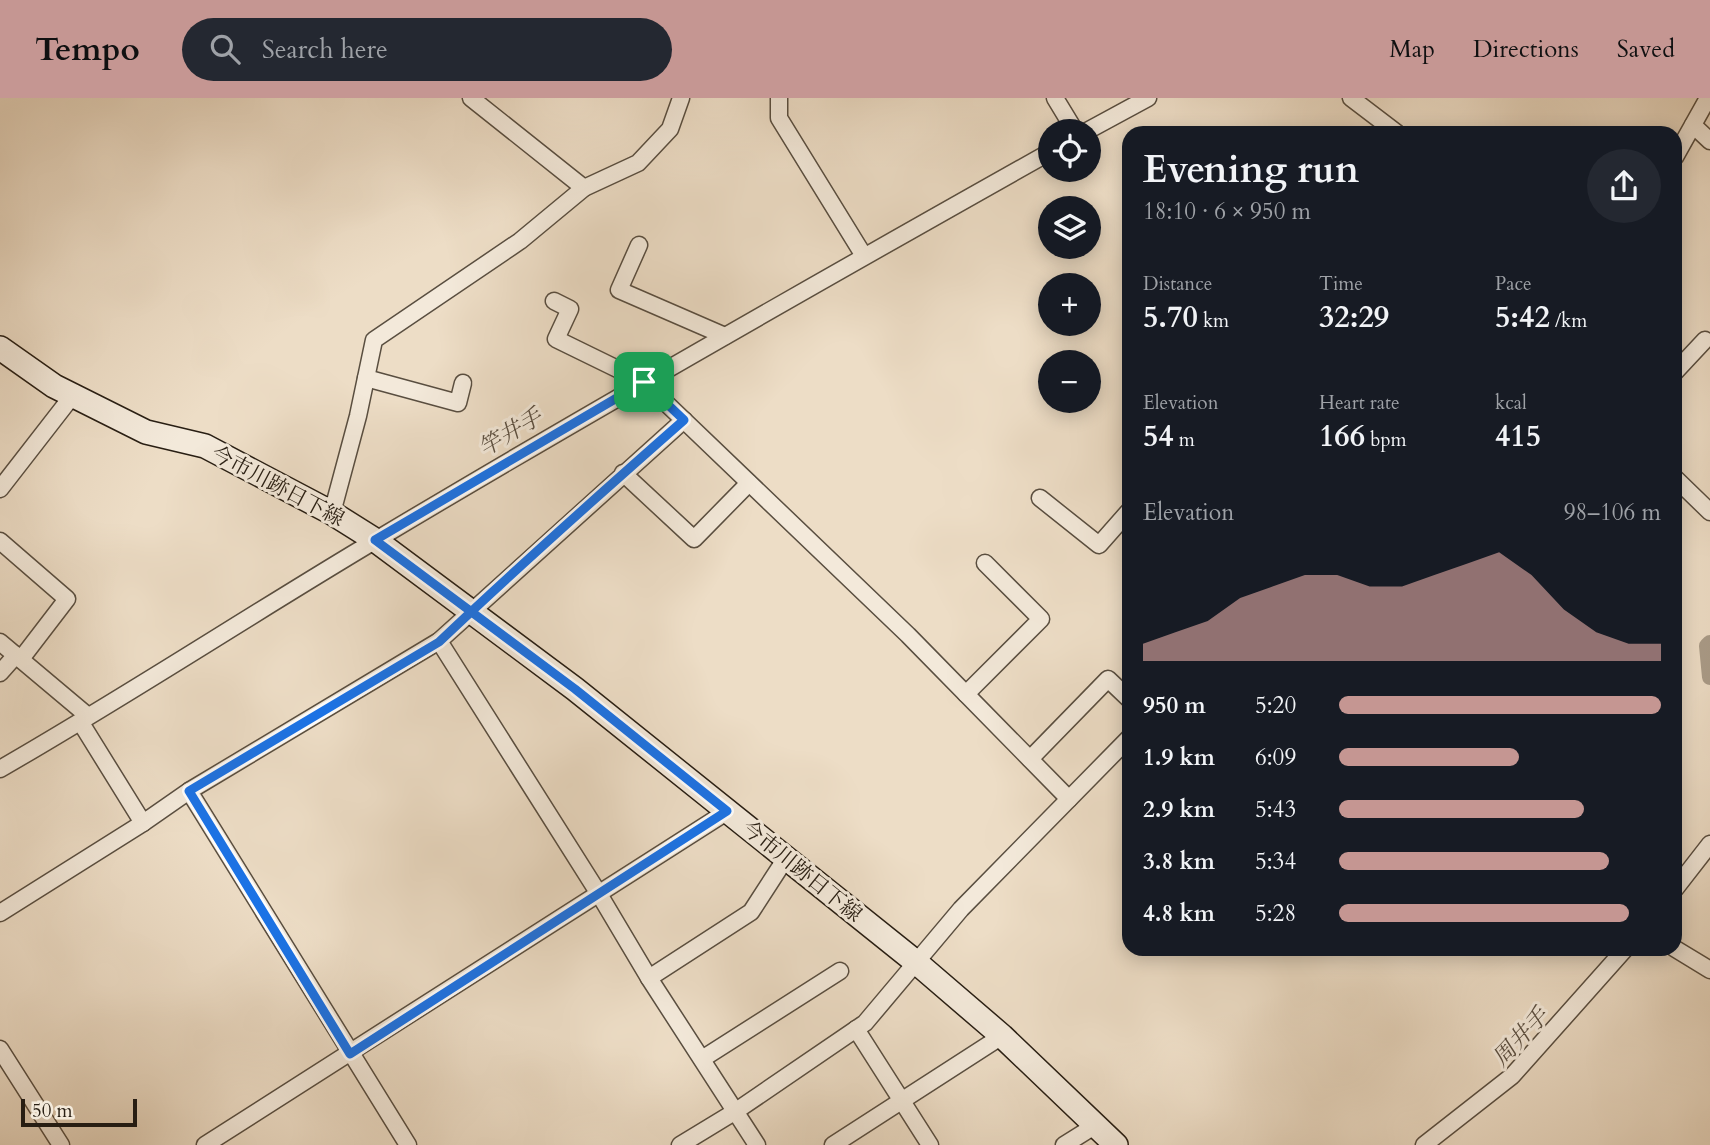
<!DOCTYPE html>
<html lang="en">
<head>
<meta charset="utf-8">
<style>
	body { margin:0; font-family:Cardo,"Noto Serif JP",serif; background:#242831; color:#f1f3f6; height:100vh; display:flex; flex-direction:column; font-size:26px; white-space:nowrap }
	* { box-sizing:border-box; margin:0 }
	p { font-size:23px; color:#9ea1a6 }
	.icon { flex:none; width:38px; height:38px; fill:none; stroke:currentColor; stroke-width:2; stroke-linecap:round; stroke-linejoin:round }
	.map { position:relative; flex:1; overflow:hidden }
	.details { position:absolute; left:1122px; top:28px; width:560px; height:830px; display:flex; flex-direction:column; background:#171b24; border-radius:21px; box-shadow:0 4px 18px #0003 }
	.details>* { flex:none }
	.tools { position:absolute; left:1038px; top:21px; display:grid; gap:14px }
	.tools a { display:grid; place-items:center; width:63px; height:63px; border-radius:50%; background:#171b24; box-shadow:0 4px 18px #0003; font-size:35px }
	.scale { position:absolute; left:21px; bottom:18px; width:116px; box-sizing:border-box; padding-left:7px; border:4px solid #281e13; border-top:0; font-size:19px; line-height:24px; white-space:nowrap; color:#281e13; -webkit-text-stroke:5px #f3e9da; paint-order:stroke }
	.pin { position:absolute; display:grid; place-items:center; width:60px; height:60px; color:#fff; margin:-30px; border-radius:14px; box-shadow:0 4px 10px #0006 }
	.round { display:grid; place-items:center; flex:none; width:74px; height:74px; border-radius:37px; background:#242831 }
	.overview { display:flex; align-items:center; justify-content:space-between; height:119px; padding:0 21px }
	h1 { font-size:38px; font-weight:700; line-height:52px }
	.metrics { display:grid; grid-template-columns:repeat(3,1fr); gap:10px; height:119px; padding:7px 21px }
	.metrics div { display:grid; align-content:center }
	.metrics b { font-size:30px; font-weight:700 }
	.metrics small { font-size:19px; font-weight:400 }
	.metrics p { font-size:19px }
	.chart { height:196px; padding:14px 21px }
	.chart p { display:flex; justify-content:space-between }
	.chart svg { width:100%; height:126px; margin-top:7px; fill:#c59692; opacity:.7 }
	ul { padding:0 21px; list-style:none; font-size:23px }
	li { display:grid; grid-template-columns:112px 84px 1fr; align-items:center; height:52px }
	li i { height:18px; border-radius:9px; background:#c59692 }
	header { display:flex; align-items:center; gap:42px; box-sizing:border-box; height:98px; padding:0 35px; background:#c59692; color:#111 }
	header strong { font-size:33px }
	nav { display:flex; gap:38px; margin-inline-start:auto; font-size:24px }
	.search { width:490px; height:63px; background:#242831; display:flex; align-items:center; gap:18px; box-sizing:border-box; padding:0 24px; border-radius:38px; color:#9ea1a6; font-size:26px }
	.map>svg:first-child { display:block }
</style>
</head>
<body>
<header>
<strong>Tempo</strong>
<div class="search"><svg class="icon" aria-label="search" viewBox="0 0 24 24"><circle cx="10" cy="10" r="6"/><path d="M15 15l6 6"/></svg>Search here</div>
<nav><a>Map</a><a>Directions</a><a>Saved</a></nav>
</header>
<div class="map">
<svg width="1710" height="1047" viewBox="0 0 1710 1047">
	<rect width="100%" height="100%" fill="#edddc6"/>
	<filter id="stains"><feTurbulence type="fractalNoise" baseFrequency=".00286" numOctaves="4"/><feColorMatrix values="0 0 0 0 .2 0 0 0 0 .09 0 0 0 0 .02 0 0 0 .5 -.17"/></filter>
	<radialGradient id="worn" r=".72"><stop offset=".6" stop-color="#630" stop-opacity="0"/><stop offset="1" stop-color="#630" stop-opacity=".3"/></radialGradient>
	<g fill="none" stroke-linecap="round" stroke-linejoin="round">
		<path stroke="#aa9c89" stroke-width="16" d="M 1710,545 L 1707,548 L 1710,579"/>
		<defs>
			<g id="street">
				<path d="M 471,0 L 584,90"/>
				<path d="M 779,0 L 779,20 L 864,158"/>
				<path d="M 1055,0 L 1075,33"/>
				<path d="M 1351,0 L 1397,35"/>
				<path d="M 1693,27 L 1710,43"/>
				<path d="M 1087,33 L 1148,0"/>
				<path d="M 1675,59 L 1708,0"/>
				<path d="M 639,147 L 619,192 L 725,238"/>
				<path d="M 554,203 L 570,211 L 556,241 L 644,284 L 908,537 L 1069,701"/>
				<path d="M 1675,274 L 1705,242"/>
				<path d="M 366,280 L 458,305 L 463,285"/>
				<path d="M 623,375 L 694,441 L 749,385"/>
				<path d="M 1675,380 L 1710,414"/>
				<path d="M 0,391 L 73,297"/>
				<path d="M 1040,400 L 1099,447 L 1129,413"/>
				<path d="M 332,415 L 358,318 L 374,242 L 520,143 L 584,90 L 638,65 L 670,31 L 681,0"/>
				<path d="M 0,443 L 67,501 L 21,561"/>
				<path d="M 439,543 L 599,796 L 649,880 L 757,1047"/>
				<path d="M 0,544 L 88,618"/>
				<path d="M 0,575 L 16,557"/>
				<path d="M 966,596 L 1041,521 L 985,465"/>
				<path d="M 81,625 L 143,725 L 189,693 L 439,543 L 684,322"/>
				<path d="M 1030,661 L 1108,581 L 1129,601"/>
				<path d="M 0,671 C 127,598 250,517 376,442 C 598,309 824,181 1050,54"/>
				<path d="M 189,693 L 408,1047"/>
				<path d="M 1675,791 L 1710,746"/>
				<path d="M 0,815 L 143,725"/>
				<path d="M 1674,850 L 1710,872"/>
				<path d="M 649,880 L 751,814 L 786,760"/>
				<path d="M 856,931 L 930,1047"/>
				<path d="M 0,951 L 61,1047"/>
				<path d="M 702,961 L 840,873"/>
				<path d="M 205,1047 L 728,713"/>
				<path d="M 680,1047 L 736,1013 L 865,925 L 961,811 L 1129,640"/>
				<path d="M 833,1047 L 1002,938"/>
				<path d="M 1064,1047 L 1096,1027"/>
				<path d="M 1424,1047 L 1512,978 L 1626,850"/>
			</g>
			<path id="secondary" d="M 0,250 L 54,288 L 146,334 L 205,348 L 332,415 L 375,442 L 575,591 L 917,865 L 1002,938 L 1116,1047"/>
		</defs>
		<use href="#street" stroke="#594e40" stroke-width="19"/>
		<use href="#secondary" stroke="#281e13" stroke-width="26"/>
		<use href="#street" stroke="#f3e9da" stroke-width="16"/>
		<use href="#secondary" stroke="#f3e9da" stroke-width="23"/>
	</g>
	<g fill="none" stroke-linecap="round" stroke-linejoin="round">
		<defs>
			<path id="route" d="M 644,284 L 684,322 C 601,395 519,468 439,544 L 189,693 L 350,956 L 727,713 L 575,591 L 375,442 L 644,284"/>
		</defs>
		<use href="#route" stroke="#fff" stroke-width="14"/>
		<use href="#route" stroke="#1a73e8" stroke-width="9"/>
	</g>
	<g text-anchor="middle" stroke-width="6" stroke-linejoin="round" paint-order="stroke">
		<g font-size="21" fill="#281e13" stroke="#f3e9da">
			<text transform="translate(278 388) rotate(28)" y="7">今市川跡日下線</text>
			<text transform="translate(802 773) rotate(39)" y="7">今市川跡日下線</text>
		</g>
		<g font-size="23" font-style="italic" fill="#5c5042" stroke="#f3e9da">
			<text transform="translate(510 334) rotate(-31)" y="8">竿井手</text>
			<text transform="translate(1520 939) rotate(-47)" y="8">周井手</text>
		</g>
	</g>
	<rect width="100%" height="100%" filter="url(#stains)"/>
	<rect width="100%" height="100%" fill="url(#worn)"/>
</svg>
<div class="tools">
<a><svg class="icon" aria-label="locate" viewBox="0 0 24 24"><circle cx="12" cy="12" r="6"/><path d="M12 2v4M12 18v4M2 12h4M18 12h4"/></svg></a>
<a><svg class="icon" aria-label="layers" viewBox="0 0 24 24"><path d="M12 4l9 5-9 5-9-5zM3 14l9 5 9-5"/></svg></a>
<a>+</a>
<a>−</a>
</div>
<div class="scale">50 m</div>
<div class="pin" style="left:644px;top:284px;background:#1e9e55"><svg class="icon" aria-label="arrive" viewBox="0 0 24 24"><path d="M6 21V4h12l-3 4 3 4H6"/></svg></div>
<section class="details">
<div class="overview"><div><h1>Evening run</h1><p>18:10 · 6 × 950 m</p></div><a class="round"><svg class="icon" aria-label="share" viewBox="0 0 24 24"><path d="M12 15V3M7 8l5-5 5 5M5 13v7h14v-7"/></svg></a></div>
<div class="metrics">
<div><p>Distance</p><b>5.70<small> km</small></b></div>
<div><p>Time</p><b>32:29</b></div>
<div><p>Pace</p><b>5:42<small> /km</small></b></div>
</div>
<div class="metrics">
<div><p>Elevation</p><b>54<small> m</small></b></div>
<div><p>Heart rate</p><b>166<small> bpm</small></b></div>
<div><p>kcal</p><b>415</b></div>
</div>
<div class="chart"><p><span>Elevation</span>98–106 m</p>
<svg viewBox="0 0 160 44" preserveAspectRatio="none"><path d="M0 44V38L10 34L20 30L30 22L40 18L50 14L60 14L70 18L80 18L90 14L100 10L110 6L120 14L130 26L140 34L150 38L160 38V44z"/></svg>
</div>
<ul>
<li><b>950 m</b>5:20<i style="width:100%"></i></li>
<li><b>1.9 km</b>6:09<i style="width:56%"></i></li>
<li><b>2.9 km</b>5:43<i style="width:76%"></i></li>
<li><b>3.8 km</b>5:34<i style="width:84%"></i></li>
<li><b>4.8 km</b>5:28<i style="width:90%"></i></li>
</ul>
</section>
</div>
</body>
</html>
